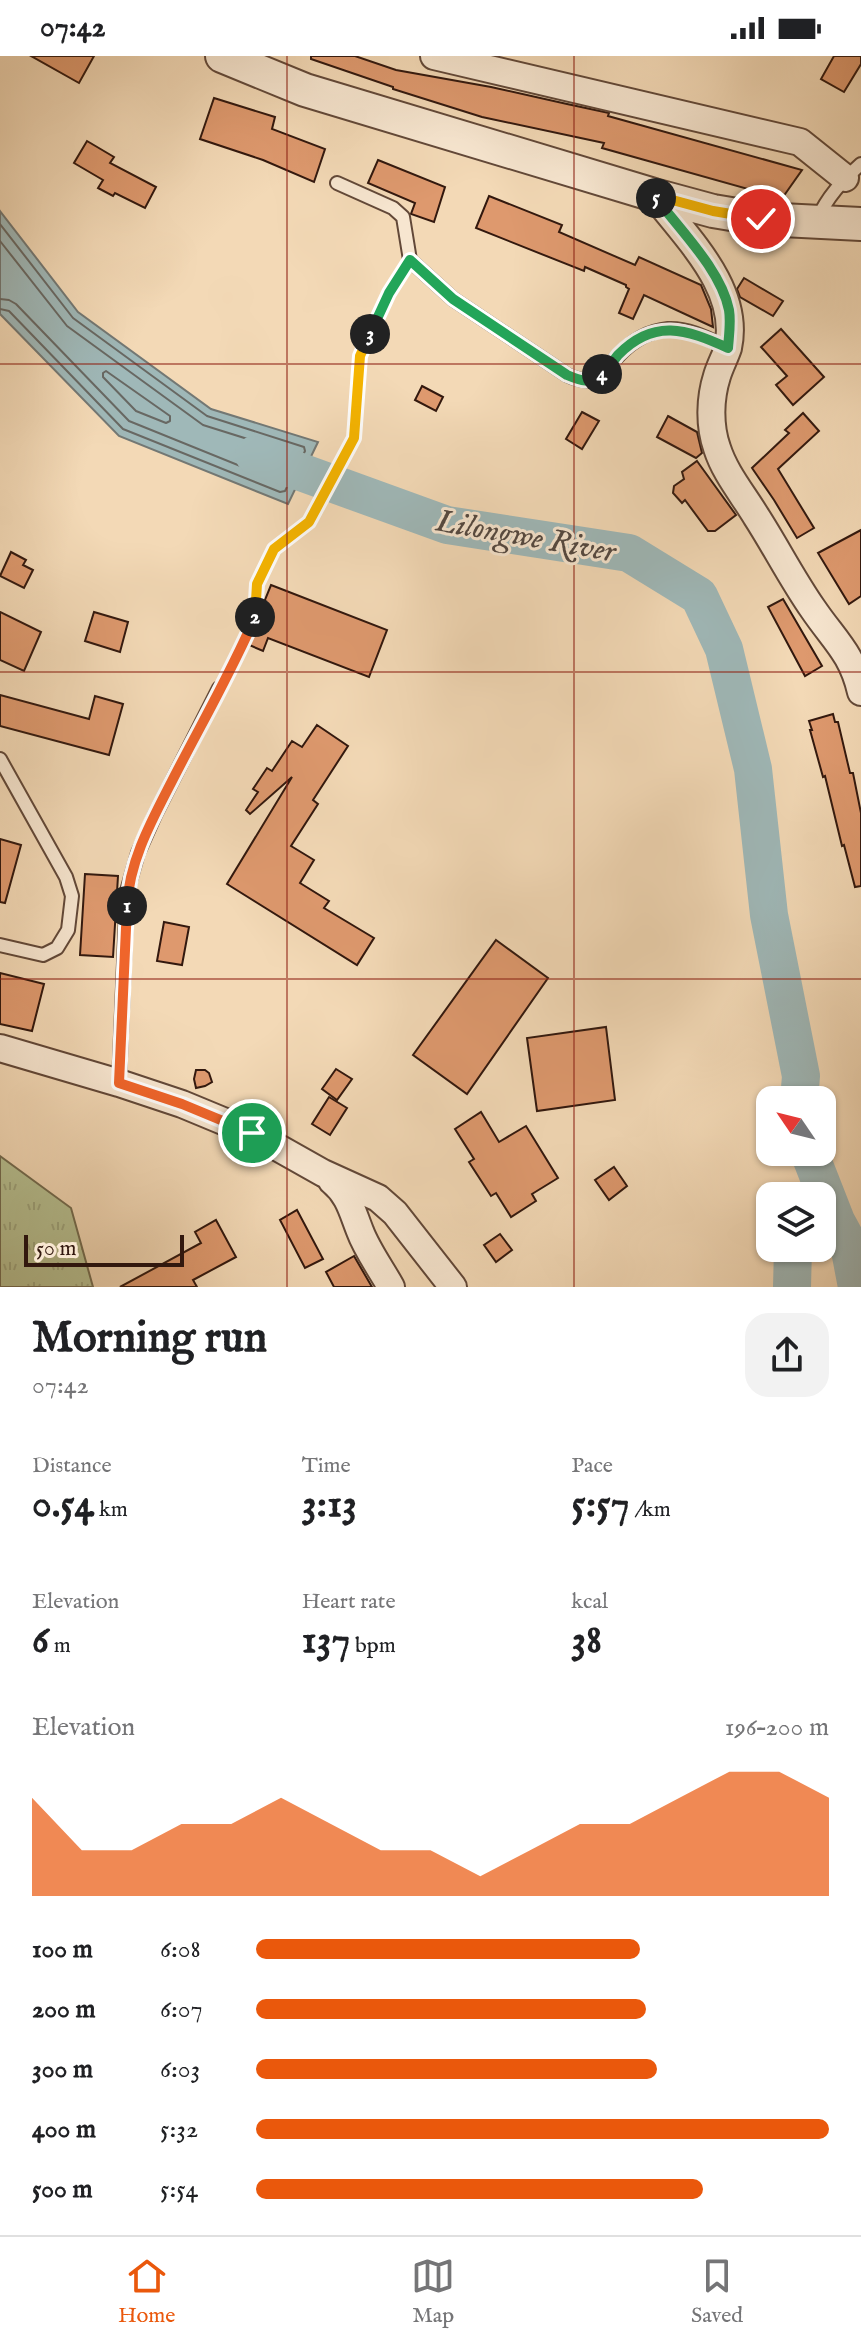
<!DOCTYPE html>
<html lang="en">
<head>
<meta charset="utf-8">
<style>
	body { margin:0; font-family:"IM FELL English",serif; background:#f2f2f2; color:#202124; height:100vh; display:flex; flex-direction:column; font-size:30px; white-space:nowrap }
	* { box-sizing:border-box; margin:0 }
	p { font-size:26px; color:#757577 }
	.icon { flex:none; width:44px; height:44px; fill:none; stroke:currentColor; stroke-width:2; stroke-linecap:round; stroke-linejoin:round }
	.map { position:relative; height:1231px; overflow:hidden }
	.side { display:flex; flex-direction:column; background:#fff; flex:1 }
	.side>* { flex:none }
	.needle { width:52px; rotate:305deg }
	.tools { position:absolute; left:756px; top:1030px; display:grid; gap:16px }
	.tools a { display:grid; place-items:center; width:80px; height:80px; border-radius:16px; background:#fff; box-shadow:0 2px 6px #0004; font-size:40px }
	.scale { position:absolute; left:24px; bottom:20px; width:160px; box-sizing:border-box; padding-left:8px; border:4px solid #32180e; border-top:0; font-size:22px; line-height:28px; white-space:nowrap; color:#32180e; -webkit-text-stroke:6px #f7e6d0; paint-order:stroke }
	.pin { position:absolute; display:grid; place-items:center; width:68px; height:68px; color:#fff; margin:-34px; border:4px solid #fff; border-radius:50%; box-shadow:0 2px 8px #0007 }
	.km { position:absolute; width:40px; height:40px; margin:-20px; border-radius:50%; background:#222; color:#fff; font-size:22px; line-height:40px; text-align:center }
	.round { display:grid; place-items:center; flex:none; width:84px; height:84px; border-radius:24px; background:#f2f2f2 }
	.head { display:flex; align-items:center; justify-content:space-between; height:136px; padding:0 32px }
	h1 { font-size:44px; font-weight:700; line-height:60px }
	.metrics { display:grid; grid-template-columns:repeat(3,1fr); gap:12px; height:136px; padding:8px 32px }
	.metrics div { display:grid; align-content:center }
	.metrics b { font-size:40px; font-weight:700 }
	.metrics small { font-size:22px; font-weight:400 }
	.metrics p { font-size:22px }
	.chart { height:224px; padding:16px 32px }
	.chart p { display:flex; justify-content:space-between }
	.chart svg { width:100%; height:144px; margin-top:8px; fill:#ea580c; opacity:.7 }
	ul { padding:0 32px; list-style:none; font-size:26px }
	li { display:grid; grid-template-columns:128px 96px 1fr; align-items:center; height:60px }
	li i { height:20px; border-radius:10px; background:#ea580c }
	.status { display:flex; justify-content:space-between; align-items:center; height:56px; padding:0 40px; background:#fff; direction:ltr }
	.status svg { height:22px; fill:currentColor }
	.menu { display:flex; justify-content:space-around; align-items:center; height:112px; border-top:2px solid #e0e0e0; background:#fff; font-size:22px; color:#757577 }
	.menu a { display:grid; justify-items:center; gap:4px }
	.menu .current { color:#ea580c }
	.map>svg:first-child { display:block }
</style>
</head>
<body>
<div class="status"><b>07:42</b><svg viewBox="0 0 49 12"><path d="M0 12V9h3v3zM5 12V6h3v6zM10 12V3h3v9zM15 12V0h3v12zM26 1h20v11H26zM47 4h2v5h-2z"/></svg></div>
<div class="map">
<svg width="861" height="1231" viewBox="0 0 861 1231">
	<defs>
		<pattern id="grass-tufts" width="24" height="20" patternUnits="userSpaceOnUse" patternTransform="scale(2)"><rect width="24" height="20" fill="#b6c092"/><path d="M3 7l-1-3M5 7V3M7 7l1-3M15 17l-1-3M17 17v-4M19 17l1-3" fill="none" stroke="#9da47d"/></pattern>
	</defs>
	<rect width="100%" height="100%" fill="#f3d9b6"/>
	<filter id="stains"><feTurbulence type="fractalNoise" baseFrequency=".0025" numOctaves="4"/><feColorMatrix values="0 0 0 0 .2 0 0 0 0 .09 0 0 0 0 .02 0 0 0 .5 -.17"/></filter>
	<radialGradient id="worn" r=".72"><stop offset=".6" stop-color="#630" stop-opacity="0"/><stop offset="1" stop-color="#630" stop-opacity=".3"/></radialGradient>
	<path fill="url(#grass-tufts)" stroke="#746c50" stroke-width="2" d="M 0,1100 L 71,1152 L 93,1231 L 0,1231 Z"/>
	<path fill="#9fb8b8" stroke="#737874" stroke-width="2" d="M 0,155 L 78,256 L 211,353 L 318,386 L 288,448 L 119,380 L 0,258 Z"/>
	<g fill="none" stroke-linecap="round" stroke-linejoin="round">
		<g stroke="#686863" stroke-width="2">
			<path d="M 0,168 L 73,262 L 207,360 L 304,391 L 305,395 L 285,435 L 280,436 L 123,373 L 9,255 L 0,253"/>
			<path d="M 0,185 L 67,270 L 203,369 L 289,396 L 291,401 L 280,422 L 275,424 L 129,365 L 16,248 L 9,244 L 0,243"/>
			<path d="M 106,315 L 170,360 L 170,365 L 166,367 L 136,355 L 103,321 L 103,317 Z"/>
		</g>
		<g stroke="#9fb8b8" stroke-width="38">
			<path d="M 254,399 L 447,469 L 629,497 L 699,540 L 724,593 L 753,713 L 769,859 L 801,1020 L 799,1044"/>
			<path d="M 809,1096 L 836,1165 L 849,1189 L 857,1231"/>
			<path d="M 792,1231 L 793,1192"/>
		</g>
	</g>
	<g fill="#de996e" stroke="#32180e" stroke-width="2">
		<path d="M 31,0 L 94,0 L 79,27 Z"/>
		<path d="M 311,0 L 355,0 L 396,14 L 491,31 L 567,48 L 609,57 L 608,60 L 802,114 L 783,141 L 773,140 L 602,92 L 604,87 L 482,61 L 393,33 L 393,31 L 311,3 Z"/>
		<path d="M 834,0 L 861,0 L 861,8 L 844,36 L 821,23 Z"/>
		<path d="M 214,42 L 275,61 L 272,73 L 325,93 L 314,126 L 263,104 L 200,83 Z"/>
		<path d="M 87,85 L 114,101 L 110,107 L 156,131 L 145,152 L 115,137 L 113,140 L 98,132 L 103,124 L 74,107 Z"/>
		<path d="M 378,104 L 445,131 L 434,166 L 411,158 L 415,147 L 368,127 Z"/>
		<path d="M 489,140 L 562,169 L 559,176 L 635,209 L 639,201 L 701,229 L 711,253 L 713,271 L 644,239 L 633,263 L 619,257 L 629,233 L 626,231 L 626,229 L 585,211 L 584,215 L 476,172 Z"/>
		<path d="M 744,222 L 783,245 L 773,260 L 740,241 L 737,233 Z"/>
		<path d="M 781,273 L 824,321 L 793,349 L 776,329 L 787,320 L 761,291 Z"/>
		<path d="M 422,330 L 443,341 L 436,355 L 415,344 Z"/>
		<path d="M 582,356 L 599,365 L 582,393 L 566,383 Z"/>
		<path d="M 803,357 L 819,375 L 778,413 L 814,472 L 797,482 L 774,444 L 752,412 L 789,377 L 785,374 Z"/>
		<path d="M 668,360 L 697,376 L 702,397 L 696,402 L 657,381 Z"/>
		<path d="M 697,405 L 736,459 L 715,475 L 708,475 L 685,444 L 682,447 L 673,437 L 674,430 L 684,423 L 682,416 Z"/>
		<path d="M 861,474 L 861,540 L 849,548 L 818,497 Z"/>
		<path d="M 11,496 L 26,504 L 23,509 L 33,514 L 24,532 L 0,520 Z"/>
		<path d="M 271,529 L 387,574 L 369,621 L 268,582 L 263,595 L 247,588 Z"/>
		<path d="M 783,543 L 822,610 L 805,620 L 768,551 Z"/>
		<path d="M 0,556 L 41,576 L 24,615 L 0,604 Z"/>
		<path d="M 94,556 L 128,566 L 120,596 L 85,585 Z"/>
		<path d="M 0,639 L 89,663 L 95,640 L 123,648 L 109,699 L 0,670 Z"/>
		<path d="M 833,658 L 835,666 L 838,666 L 850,717 L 853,717 L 861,757 L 861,830 L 855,831 L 844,789 L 842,790 L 825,720 L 823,721 L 810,674 L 812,674 L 809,665 Z"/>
		<path d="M 317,669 L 348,690 L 313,744 L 318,748 L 291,790 L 314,804 L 300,827 L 329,845 L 324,852 L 374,882 L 357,909 L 227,828 L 292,721 L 250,758 L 246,754 L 258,736 L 253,733 L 267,712 L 272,715 L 292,685 L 302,691 Z"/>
		<path d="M 0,783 L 21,789 L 5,847 L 0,846 Z"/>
		<path d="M 85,818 L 118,820 L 113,901 L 80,899 Z"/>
		<path d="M 164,866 L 189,871 L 182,909 L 157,905 Z"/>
		<path d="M 496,884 L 548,922 L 467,1038 L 413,999 Z"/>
		<path d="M 0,917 L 44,928 L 32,975 L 0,968 Z"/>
		<path d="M 606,971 L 615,1044 L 537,1055 L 527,982 Z"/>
		<path d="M 336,1013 L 352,1023 L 337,1044 L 322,1033 Z"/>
		<path d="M 196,1014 L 205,1014 L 209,1017 L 212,1026 L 205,1030 L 196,1032 L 194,1023 Z"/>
		<path d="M 329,1041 L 347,1052 L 330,1079 L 312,1068 Z"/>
		<path d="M 481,1056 L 499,1086 L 526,1070 L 558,1122 L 532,1138 L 536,1145 L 511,1161 L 496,1137 L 491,1140 L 469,1106 L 474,1103 L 455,1073 Z"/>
		<path d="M 614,1111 L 627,1130 L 609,1144 L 595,1124 Z"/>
		<path d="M 297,1154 L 323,1203 L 305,1212 L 280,1164 Z"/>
		<path d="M 216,1164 L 236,1201 L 193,1224 L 197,1231 L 120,1231 L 201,1187 L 195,1176 Z"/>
		<path d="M 500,1178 L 512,1194 L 496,1206 L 484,1189 Z"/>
		<path d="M 354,1200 L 372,1231 L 334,1231 L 326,1216 Z"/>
	</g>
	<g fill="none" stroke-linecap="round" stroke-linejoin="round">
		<defs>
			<g id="service">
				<path d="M 337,127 L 393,152 L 403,161 L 410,204 L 453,243 L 567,319 C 597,333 600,318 619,299 C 632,285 649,275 668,273 C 689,272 709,283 728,292"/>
				<path d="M 817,164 C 827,141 842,125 861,108"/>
				<path d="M 0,703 L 66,821 L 72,840 L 68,874 L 57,892 L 43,899 L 0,889"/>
				<path d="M 119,1027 L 127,835 L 138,797 L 155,759 L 219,632"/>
			</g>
			<g id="minor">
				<path d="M 434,0 L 800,86 L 845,122"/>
				<path d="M 654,139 C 686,182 741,232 728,292 C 725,301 720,310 717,320 C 710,342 709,369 717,392 C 725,417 742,437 756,460 C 776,491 792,523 813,553 C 834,584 852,597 861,636"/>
				<path d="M 0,992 L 119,1027 L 182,1048 L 252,1077 L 323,1117 L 378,1142 L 395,1157 L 453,1231"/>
				<path d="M 332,1125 C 349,1139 352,1155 360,1175 C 367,1194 381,1213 391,1231"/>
			</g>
			<path id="tertiary" d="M 222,0 L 305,34 L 654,139 L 713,155 L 761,163 L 861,168"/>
		</defs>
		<use href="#service" stroke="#624838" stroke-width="16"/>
		<use href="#minor" stroke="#624838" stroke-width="30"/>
		<use href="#tertiary" stroke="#624838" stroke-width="36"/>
		<path stroke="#32180e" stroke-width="4" stroke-dasharray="6 4" stroke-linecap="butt" d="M 228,618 L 255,561 L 257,528 L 274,493 L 309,466 L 354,382 L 360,300 L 389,237 L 402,216"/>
		<use href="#service" stroke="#f7e6d0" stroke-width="12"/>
		<use href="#minor" stroke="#f7e6d0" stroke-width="26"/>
		<use href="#tertiary" stroke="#f7e6d0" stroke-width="32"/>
	</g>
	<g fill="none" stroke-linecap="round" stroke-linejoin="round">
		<defs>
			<path id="split-1" d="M 127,850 L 119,1027 L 182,1048 L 252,1077"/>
			<path id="split-2" d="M 127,850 C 129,805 152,764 172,725 C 200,670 231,617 255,561"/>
			<path id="split-3" d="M 255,561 L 257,528 L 274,493 L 309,466 L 354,382 L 360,300 L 370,278"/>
			<path id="split-4" d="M 370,278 L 389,237 L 410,204 L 453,243 L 567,319 C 581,325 590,328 602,318"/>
			<path id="split-5" d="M 602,318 C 609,313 613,305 618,299 C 654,262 686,273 728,292 C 729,279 731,266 729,254 C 721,214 680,174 656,142"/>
			<path id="split-6" d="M 656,142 L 654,139 L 713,155 L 761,163"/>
		</defs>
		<use href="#split-1" stroke="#fff" stroke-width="16"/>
		<use href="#split-2" stroke="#fff" stroke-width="16"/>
		<use href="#split-3" stroke="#fff" stroke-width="16"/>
		<use href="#split-4" stroke="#fff" stroke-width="16"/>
		<use href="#split-5" stroke="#fff" stroke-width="16"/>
		<use href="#split-6" stroke="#fff" stroke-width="16"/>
		<use href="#split-1" stroke="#f0652b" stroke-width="10"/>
		<use href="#split-2" stroke="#f0652b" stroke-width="10"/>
		<use href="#split-3" stroke="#f5b400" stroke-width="10"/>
		<use href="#split-4" stroke="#22a559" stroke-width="10"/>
		<use href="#split-5" stroke="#22a559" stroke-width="10"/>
		<use href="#split-6" stroke="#f5b400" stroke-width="10"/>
	</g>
	<path fill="none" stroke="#8f2418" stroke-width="2" stroke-opacity="0.55" d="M 287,0 L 287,1231M 574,0 L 574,1231M 0,308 L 861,308M 0,616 L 861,616M 0,923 L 861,923"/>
	<g text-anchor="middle" stroke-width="6" stroke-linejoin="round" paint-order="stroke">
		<g font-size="32" font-style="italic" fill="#534841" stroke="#f7e6d0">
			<text transform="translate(526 479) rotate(10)" y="11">Lilongwe River</text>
		</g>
	</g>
	<rect width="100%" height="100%" filter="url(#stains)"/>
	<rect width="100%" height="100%" fill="url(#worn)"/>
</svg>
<div class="tools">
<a><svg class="needle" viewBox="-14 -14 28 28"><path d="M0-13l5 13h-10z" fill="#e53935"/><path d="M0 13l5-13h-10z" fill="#757577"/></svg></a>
<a><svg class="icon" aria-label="layers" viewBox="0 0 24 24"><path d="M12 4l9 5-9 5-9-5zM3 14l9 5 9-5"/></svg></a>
</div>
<div class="scale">50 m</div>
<div class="pin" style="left:252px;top:1077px;background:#1e9e55"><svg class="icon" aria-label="arrive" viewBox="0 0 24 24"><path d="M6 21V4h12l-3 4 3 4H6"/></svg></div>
<div class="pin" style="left:761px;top:163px;background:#d93025"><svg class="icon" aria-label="check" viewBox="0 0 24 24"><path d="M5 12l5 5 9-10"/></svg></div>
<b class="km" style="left:127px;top:850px">1</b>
<b class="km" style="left:255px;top:561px">2</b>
<b class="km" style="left:370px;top:278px">3</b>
<b class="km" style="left:602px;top:318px">4</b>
<b class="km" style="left:656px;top:142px">5</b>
</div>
<section class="side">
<div class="head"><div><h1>Morning run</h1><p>07:42</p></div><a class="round"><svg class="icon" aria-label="share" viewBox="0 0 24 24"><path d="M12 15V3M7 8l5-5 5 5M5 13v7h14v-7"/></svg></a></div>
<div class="metrics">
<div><p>Distance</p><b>0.54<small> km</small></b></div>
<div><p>Time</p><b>3:13</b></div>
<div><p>Pace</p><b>5:57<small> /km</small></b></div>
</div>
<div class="metrics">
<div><p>Elevation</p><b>6<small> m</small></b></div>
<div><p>Heart rate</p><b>137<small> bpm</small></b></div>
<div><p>kcal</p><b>38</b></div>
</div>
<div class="chart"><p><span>Elevation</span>196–200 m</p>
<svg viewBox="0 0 160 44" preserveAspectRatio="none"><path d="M0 44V14L10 30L20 30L30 22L40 22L50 14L60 22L70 30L80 30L90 38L100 30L110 22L120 22L130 14L140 6L150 6L160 14V44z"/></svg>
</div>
<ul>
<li><b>100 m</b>6:08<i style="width:67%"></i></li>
<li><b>200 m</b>6:07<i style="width:68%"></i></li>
<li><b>300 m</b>6:03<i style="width:70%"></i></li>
<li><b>400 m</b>5:32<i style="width:100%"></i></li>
<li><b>500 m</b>5:54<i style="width:78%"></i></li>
</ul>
</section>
<nav class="menu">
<a class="current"><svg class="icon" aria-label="home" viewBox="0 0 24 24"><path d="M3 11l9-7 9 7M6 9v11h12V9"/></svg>Home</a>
<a><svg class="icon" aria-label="map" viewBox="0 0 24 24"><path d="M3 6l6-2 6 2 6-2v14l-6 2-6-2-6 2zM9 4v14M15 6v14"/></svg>Map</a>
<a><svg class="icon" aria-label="saved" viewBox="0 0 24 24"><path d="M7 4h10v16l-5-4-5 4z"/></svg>Saved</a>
</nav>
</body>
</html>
